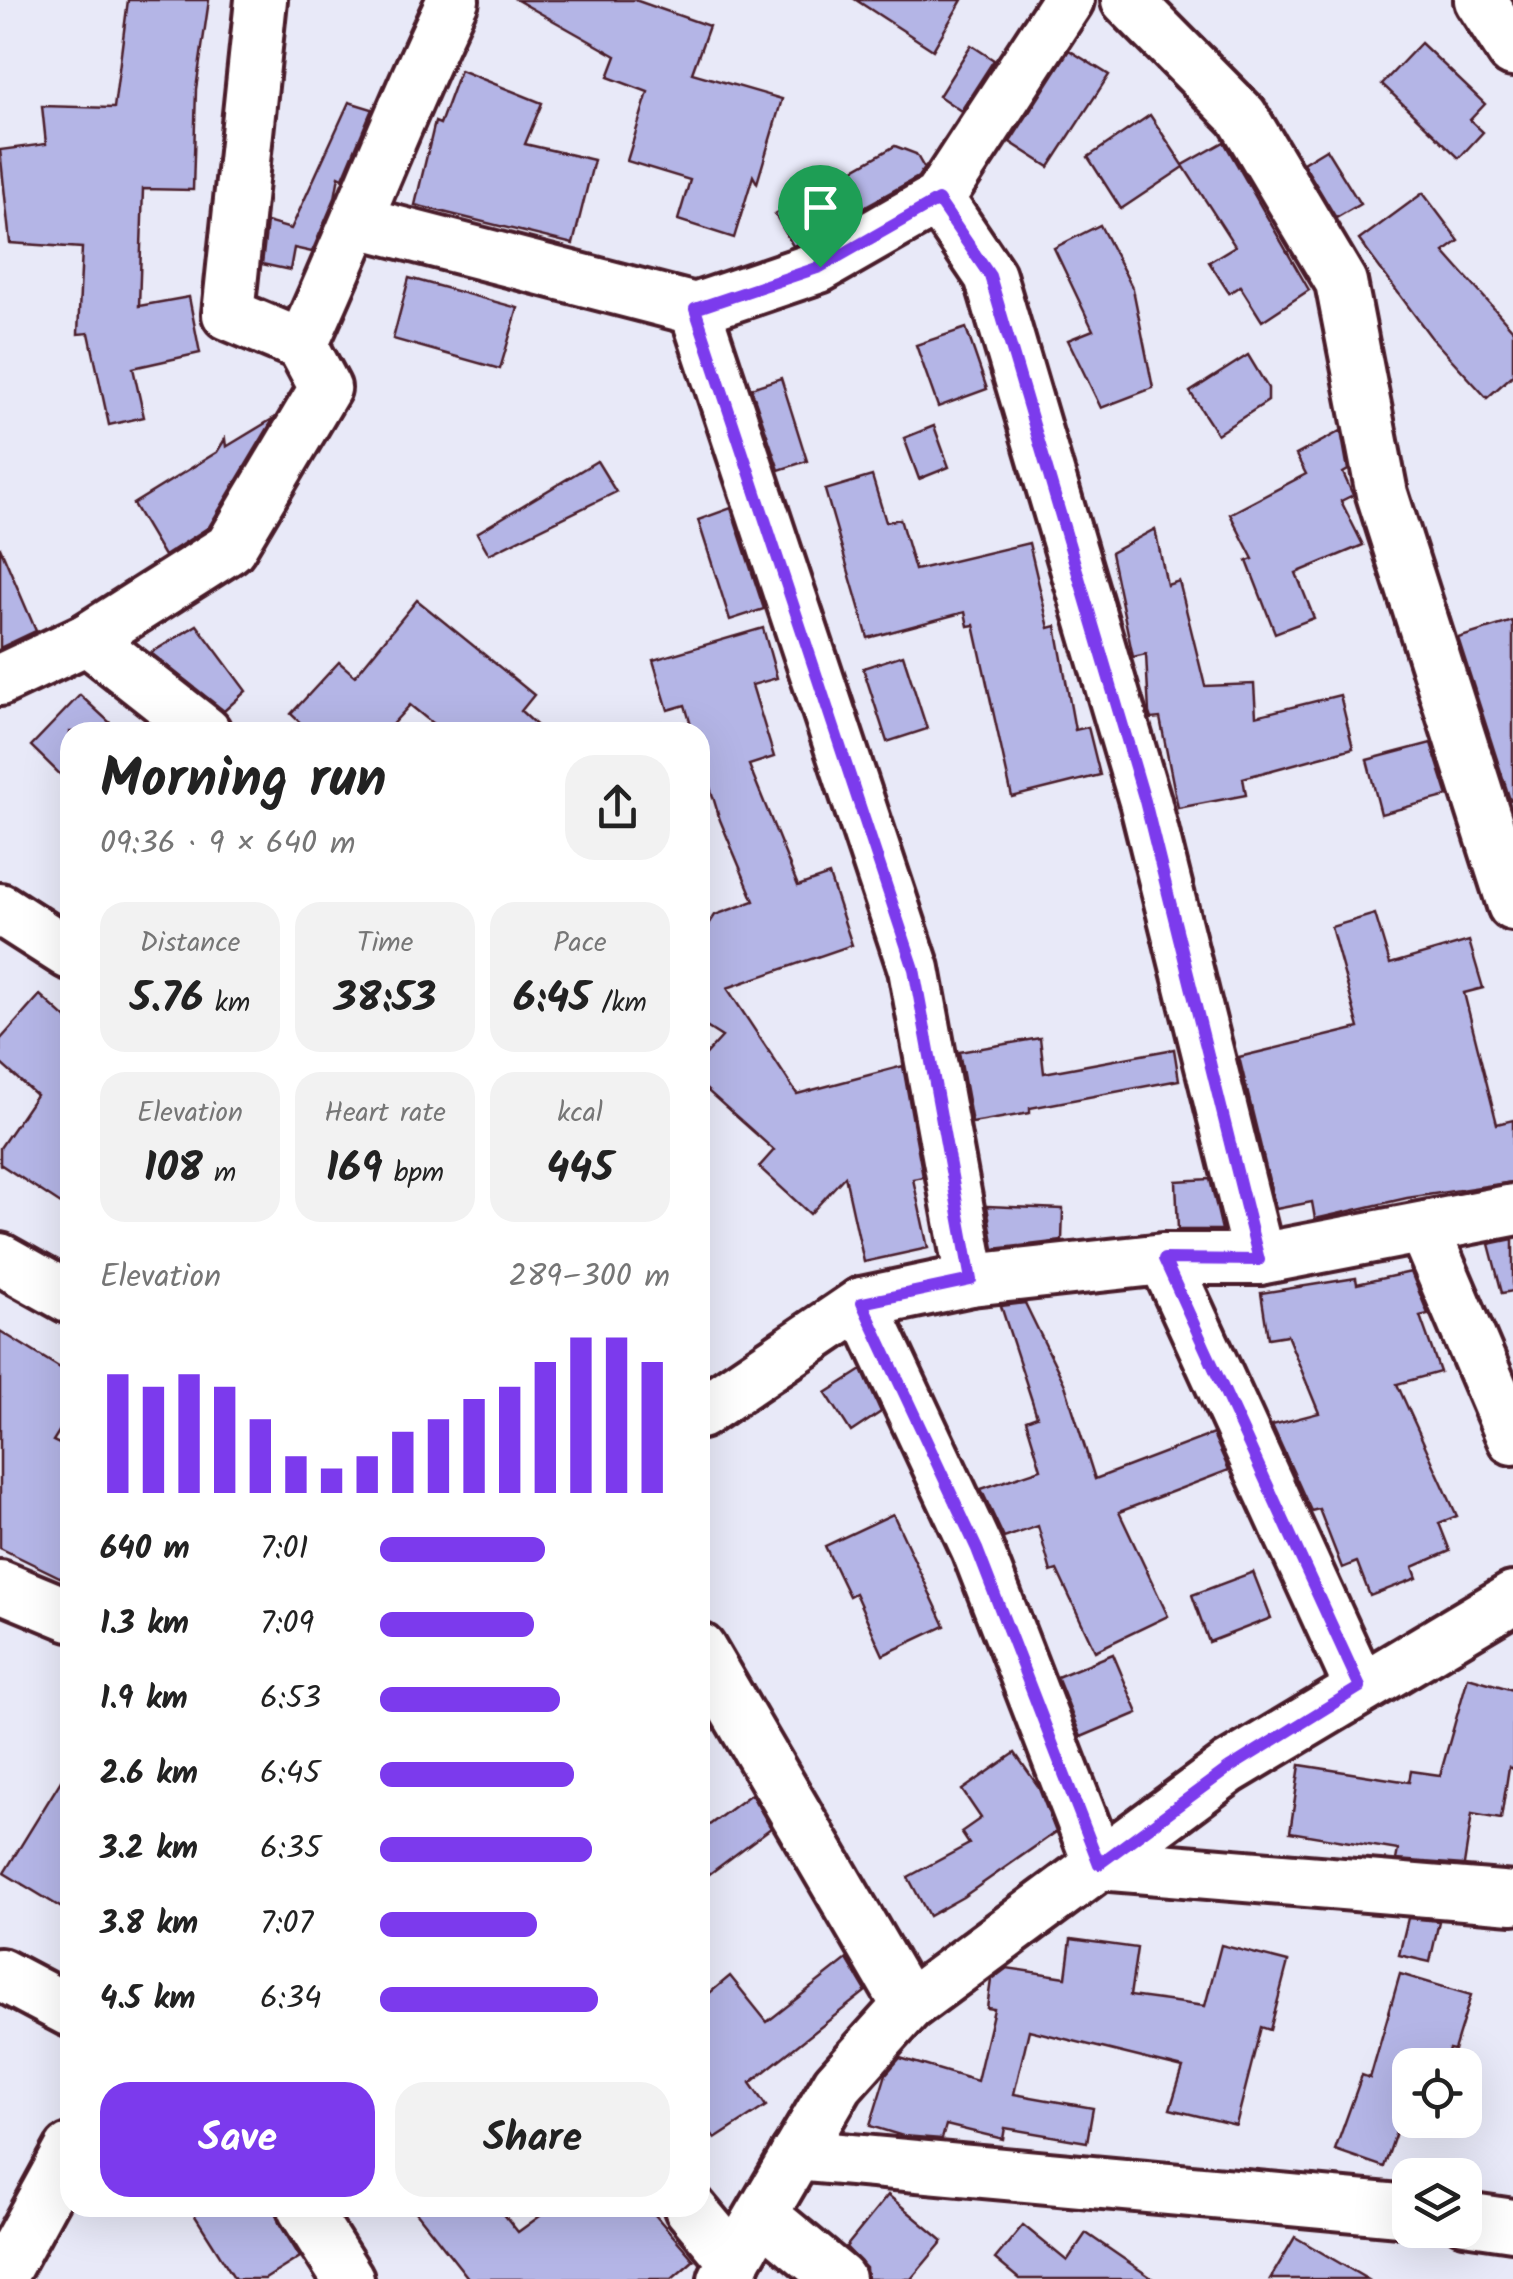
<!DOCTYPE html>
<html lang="en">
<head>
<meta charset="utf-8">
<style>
	body { margin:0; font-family:Kalam,sans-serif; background:#f2f2f2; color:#222; height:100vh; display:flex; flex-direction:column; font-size:38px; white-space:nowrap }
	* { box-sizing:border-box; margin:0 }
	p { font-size:32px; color:#767676 }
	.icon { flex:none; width:55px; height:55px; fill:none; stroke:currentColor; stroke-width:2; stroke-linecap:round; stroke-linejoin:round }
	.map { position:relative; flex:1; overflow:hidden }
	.details { position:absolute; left:60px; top:722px; width:650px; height:1495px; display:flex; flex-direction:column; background:#fff; border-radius:30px; box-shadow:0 10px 40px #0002 }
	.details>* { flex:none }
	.tools { position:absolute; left:1392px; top:2048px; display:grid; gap:20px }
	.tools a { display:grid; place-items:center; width:90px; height:90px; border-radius:20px; background:#fff; box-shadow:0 10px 40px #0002; font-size:50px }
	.pin { position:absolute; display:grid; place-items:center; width:85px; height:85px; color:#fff; margin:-102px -42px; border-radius:50% 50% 50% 0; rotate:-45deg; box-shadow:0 0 10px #0007 }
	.pin .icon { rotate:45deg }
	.round { display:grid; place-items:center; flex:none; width:105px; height:105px; border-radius:30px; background:#f2f2f2 }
	.summary { display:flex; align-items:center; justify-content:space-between; height:170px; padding:0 40px }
	h1 { font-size:55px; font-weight:700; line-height:75px }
	.metrics { display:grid; grid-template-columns:repeat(3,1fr); gap:15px; height:170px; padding:10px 40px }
	.metrics div { display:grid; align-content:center; border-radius:25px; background:#f2f2f2; text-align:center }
	.metrics b { font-size:42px; font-weight:700 }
	.metrics small { font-size:28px; font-weight:400 }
	.metrics p { font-size:28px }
	.chart { height:280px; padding:20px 40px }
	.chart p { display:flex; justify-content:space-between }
	.chart svg { width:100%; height:180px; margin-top:10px; stroke:#7c3aed; stroke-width:6 }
	.action { display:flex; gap:20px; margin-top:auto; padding:20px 40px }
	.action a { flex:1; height:115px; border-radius:30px; background:#7c3aed; color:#fff; font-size:40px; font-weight:700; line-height:115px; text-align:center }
	.action a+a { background:#f2f2f2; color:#222 }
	ul { padding:0 40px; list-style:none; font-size:32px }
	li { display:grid; grid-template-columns:160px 120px 1fr; align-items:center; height:75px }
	li i { height:25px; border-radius:12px; background:#7c3aed }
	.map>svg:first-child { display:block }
</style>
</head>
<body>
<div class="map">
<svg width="1513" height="2279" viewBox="0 0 1513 2279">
	<rect width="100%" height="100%" fill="#e8e9f8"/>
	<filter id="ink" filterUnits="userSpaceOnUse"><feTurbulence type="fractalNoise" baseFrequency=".01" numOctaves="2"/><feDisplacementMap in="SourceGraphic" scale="20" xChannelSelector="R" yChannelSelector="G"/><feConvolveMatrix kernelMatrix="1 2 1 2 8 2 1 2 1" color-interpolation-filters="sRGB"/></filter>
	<g filter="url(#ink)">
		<g fill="#b4b5e6" stroke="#4a1f2b" stroke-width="2.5">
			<path d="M 128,0 L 209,0 L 196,89 L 193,190 L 143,189 L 139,306 L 189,297 L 200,353 L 133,368 L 144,417 L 109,425 L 89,333 L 78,334 L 82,248 L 10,243 L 0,150 L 46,144 L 42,106 L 114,108 Z"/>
			<path d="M 517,0 L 635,0 L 709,26 L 692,73 L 782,99 L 757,183 L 753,176 L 734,238 L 678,220 L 690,180 L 627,161 L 648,92 L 608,77 L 616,56 Z"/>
			<path d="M 856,0 L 962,0 L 933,50 Z"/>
			<path d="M 1421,43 L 1485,104 L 1470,120 L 1483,132 L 1459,158 L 1382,84 Z"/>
			<path d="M 971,45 L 994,60 L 961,111 L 939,96 Z"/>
			<path d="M 1069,50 L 1109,75 L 1049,167 L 1010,142 Z"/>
			<path d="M 460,70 L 542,103 L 525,144 L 594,160 L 573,244 L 415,205 L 435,122 L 440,124 Z"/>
			<path d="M 349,102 L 372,109 L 343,178 L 339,176 L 335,198 L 312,252 L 294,248 L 290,270 L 262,264 L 267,222 L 291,229 Z"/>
			<path d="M 1150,115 L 1183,165 L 1224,142 L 1309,290 L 1262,321 L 1240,286 L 1229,293 L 1209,262 L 1235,246 L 1184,167 L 1121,209 L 1088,157 Z"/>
			<path d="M 895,146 L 916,154 L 924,168 L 918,177 L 793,246 L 775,214 Z"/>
			<path d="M 1326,149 L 1360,204 L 1336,218 L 1303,163 Z"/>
			<path d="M 1423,193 L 1459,241 L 1444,252 L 1513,330 L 1513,375 L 1487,398 L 1431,337 L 1359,240 Z"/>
			<path d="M 1100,225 L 1133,289 L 1153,388 L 1101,408 L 1068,340 L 1093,330 L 1054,248 Z"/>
			<path d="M 409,278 L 518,308 L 500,369 L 393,339 Z"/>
			<path d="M 966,328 L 987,389 L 938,407 L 916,345 Z"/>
			<path d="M 1248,355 L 1268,388 L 1268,401 L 1217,434 L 1190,392 Z"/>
			<path d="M 781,378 L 807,461 L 779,470 L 751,388 Z"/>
			<path d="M 274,418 L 209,527 L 164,556 L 133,504 L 217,452 L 225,439 L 226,447 Z"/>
			<path d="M 934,426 L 949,467 L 919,479 L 904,438 Z"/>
			<path d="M 1341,431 L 1348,470 L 1343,473 L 1353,495 L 1341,501 L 1363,545 L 1296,573 L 1314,618 L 1275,633 L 1247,561 L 1253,559 L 1230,514 L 1306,474 L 1296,455 Z"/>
			<path d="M 597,461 L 616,492 L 489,554 L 477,533 Z"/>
			<path d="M 872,476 L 886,522 L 900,519 L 915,570 L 1029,543 L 1049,628 L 1056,626 L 1075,730 L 1088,727 L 1100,775 L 1012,797 L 974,625 L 968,626 L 965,612 L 868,638 L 825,490 Z"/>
			<path d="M 731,508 L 764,609 L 730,620 L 698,520 Z"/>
			<path d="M 1155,529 L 1167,585 L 1179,581 L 1205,686 L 1254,684 L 1256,716 L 1340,695 L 1353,748 L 1243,778 L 1246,795 L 1178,808 L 1160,718 L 1151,719 L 1149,713 L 1146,654 L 1133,657 L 1111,553 Z"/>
			<path d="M 0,547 L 36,631 L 0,648 Z"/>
			<path d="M 417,600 L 534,695 L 521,711 L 544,732 L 443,732 L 410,705 L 385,732 L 310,732 L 291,714 L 339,662 L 355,676 Z"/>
			<path d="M 1513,621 L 1513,799 L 1510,800 L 1458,638 Z"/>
			<path d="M 197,625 L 246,691 L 224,711 L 151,653 Z"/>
			<path d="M 763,628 L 777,678 L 752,685 L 774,757 L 749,765 L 798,886 L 829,875 L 852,945 L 727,988 L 797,1094 L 903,1066 L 923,1177 L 913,1179 L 928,1248 L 864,1262 L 845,1176 L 810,1214 L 759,1167 L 774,1150 L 700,1084 L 700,1061 L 722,1037 L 700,1023 L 700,938 L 715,915 L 754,901 L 720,820 L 700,754 L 700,732 L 693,732 L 685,705 L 668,710 L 653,660 Z"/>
			<path d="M 903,655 L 927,729 L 887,742 L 863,668 Z"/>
			<path d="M 80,695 L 120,732 L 70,732 L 70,784 L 31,746 Z"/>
			<path d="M 1431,743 L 1448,796 L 1381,814 L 1367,760 Z"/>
			<path d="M 1375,914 L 1390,964 L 1469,941 L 1483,988 L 1464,993 L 1497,1124 L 1513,1120 L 1513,1182 L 1407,1198 L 1315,1219 L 1312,1202 L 1276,1209 L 1239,1057 L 1359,1028 L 1331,927 Z"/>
			<path d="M 40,995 L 70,1022 L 70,1210 L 0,1164 L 0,1148 L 36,1095 L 0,1063 L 0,1040 Z"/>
			<path d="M 1040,1038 L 1044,1073 L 1174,1049 L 1179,1080 L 1030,1108 L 1030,1113 L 972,1123 L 959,1052 Z"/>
			<path d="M 1210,1179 L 1222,1230 L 1178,1230 L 1176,1181 Z"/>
			<path d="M 987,1206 L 1063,1209 L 1062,1241 L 994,1249 Z"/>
			<path d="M 1513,1239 L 1513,1291 L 1502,1293 L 1489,1244 Z"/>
			<path d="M 1411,1272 L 1428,1314 L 1420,1316 L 1440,1372 L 1397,1384 L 1457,1516 L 1439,1523 L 1450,1551 L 1413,1567 L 1417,1578 L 1370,1596 L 1357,1562 L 1342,1568 L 1319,1509 L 1311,1511 L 1272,1425 L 1319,1413 L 1287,1335 L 1268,1338 L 1261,1293 L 1356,1278 L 1357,1284 Z"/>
			<path d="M 1025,1303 L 1065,1385 L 1095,1479 L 1213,1434 L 1229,1470 L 1119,1512 L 1168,1616 L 1095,1651 L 1057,1570 L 1051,1572 L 1038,1526 L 1004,1538 L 981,1489 L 1041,1469 L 1026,1420 L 1037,1416 L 1001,1306 Z"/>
			<path d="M 0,1331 L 70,1374 L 70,1414 L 53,1441 L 70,1449 L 70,1582 L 0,1548 Z"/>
			<path d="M 862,1370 L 881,1412 L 851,1432 L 826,1393 Z"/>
			<path d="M 893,1514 L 945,1626 L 883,1655 L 855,1593 L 849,1596 L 825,1546 Z"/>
			<path d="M 1253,1572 L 1271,1618 L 1209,1642 L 1192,1595 Z"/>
			<path d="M 1113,1654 L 1138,1713 L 1081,1737 L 1057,1677 Z"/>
			<path d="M 1468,1677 L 1513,1690 L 1513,1769 L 1509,1767 L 1501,1819 L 1472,1814 L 1464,1865 L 1396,1860 L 1398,1850 L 1290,1832 L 1300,1765 L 1409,1782 L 1411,1771 L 1440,1775 Z"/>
			<path d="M 1015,1753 L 1038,1786 L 1056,1832 L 963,1897 L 929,1916 L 908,1877 L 969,1844 L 961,1832 L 981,1818 L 962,1790 Z"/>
			<path d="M 70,1766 L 70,1913 L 4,1873 Z"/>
			<path d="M 751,1794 L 771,1828 L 700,1881 L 700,1832 Z"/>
			<path d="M 1408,1918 L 1439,1921 L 1430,1962 L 1399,1955 Z"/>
			<path d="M 1071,1939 L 1137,1948 L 1130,1996 L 1205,2006 L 1221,1945 L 1288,1962 L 1270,2030 L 1261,2027 L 1236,2125 L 1170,2109 L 1183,2068 L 1029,2030 L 1014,2094 L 1093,2108 L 1087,2142 L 1005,2128 L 1003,2139 L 946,2125 L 942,2139 L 903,2136 L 870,2126 L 886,2074 L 900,2058 L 977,2081 L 994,2009 L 987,2008 L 991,1980 L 1007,1968 L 1066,1977 Z"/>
			<path d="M 847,1959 L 866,1991 L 750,2083 L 766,2106 L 715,2139 L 700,2116 L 700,2001 L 730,1976 L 767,2022 Z"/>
			<path d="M 1400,1974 L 1471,1995 L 1454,2050 L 1449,2049 L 1445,2065 L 1410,2065 L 1410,2092 L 1384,2167 L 1335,2150 L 1362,2075 L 1370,2078 Z"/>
			<path d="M 888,2195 L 943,2241 L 911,2279 L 867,2279 L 866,2268 L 846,2247 Z"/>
			<path d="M 190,2208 L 275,2208 L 279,2223 L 300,2257 L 265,2279 L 235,2279 Z"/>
			<path d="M 413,2208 L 499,2208 L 518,2232 L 551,2208 L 649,2208 L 694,2260 L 672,2279 L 469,2279 Z"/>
			<path d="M 1023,2225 L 1067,2261 L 1086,2233 L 1153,2279 L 1019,2279 L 995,2259 Z"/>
			<path d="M 1295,2237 L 1367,2279 L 1270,2279 Z"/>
		</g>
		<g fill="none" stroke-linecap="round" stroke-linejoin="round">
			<defs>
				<g id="street">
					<path d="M 261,0 L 228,314 L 302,345"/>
					<path d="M 1127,0 L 1242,116 L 1341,282 L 1382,494 L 1513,905"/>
					<path d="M 1480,0 L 1513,51"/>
					<path d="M 938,199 L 990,276 L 1145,801 L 1259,1259"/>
					<path d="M 359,222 L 695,309 L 819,267 L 938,199 L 1068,0"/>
					<path d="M 695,309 L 914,969 L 971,1280"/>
					<path d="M 87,639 L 205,732"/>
					<path d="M 0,680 L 87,639 L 230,548 L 325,388 L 302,345 C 355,231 398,113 453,0"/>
					<path d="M 0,909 L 70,954"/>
					<path d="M 1424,1230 L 1513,1439"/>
					<path d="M 0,1259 L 70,1298"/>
					<path d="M 1164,1259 L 1360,1687"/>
					<path d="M 862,1303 L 977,1549 L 1099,1864 L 1513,1898"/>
					<path d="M 700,1413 L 862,1303 L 971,1280 L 1164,1259 L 1259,1259 L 1513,1210"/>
					<path d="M 0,1586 L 70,1615"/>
					<path d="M 700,1649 L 908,2006"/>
					<path d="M 0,1974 L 70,2011"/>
					<path d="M 796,2155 L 1410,2211"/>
					<path d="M 303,2208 L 348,2279"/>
					<path d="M 690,2208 L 735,2262"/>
					<path d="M 763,2216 L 839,2279"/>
					<path d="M 1465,2218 L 1513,2225"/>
					<path d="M 0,2278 L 70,2150"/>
					<path d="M 724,2279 L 838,2084 L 908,2006 L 1229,1768 L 1513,1598"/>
				</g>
			</defs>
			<use href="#street" stroke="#4a1f2b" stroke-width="58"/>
			<use href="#street" stroke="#fff" stroke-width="50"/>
		</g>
	</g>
	<g fill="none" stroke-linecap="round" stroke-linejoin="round" filter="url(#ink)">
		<defs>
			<path id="route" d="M 938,200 L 990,276 L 1145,801 L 1259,1260 L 1164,1259 L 1360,1687 L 1229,1768 L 1099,1864 L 977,1549 L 862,1303 L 971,1280 L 914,969 L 695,309 L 820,267 Z"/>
		</defs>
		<use href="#route" stroke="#fff" stroke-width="20"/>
		<use href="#route" stroke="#7c3aed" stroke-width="12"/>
	</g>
</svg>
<div class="tools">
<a><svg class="icon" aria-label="locate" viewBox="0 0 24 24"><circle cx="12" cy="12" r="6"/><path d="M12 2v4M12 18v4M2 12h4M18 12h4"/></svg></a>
<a><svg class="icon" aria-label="layers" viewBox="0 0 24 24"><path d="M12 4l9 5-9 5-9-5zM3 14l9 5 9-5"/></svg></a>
</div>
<div class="pin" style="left:820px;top:267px;background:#1e9e55"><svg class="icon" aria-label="arrive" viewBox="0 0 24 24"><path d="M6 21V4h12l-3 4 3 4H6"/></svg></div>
<section class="details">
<div class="summary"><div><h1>Morning run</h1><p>09:36 · 9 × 640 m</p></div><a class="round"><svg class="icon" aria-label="share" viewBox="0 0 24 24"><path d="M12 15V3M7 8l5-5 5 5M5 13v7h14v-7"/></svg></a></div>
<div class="metrics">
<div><p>Distance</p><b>5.76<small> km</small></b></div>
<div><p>Time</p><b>38:53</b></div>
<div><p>Pace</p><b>6:45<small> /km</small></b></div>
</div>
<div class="metrics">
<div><p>Elevation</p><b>108<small> m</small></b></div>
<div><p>Heart rate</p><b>169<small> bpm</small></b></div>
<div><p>kcal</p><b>445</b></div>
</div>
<div class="chart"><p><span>Elevation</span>289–300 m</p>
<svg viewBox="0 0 160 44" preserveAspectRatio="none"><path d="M5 44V15M15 44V18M25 44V15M35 44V18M45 44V26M55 44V35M65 44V38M75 44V35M85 44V29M95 44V26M105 44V21M115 44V18M125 44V12M135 44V6M145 44V6M155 44V12"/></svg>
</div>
<ul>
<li><b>640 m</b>7:01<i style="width:57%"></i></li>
<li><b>1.3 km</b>7:09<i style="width:53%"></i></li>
<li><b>1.9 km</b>6:53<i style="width:62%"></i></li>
<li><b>2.6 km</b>6:45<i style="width:67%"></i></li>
<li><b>3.2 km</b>6:35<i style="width:73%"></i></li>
<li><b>3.8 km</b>7:07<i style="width:54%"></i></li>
<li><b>4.5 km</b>6:34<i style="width:75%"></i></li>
</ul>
<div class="action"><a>Save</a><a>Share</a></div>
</section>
</div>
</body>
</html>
